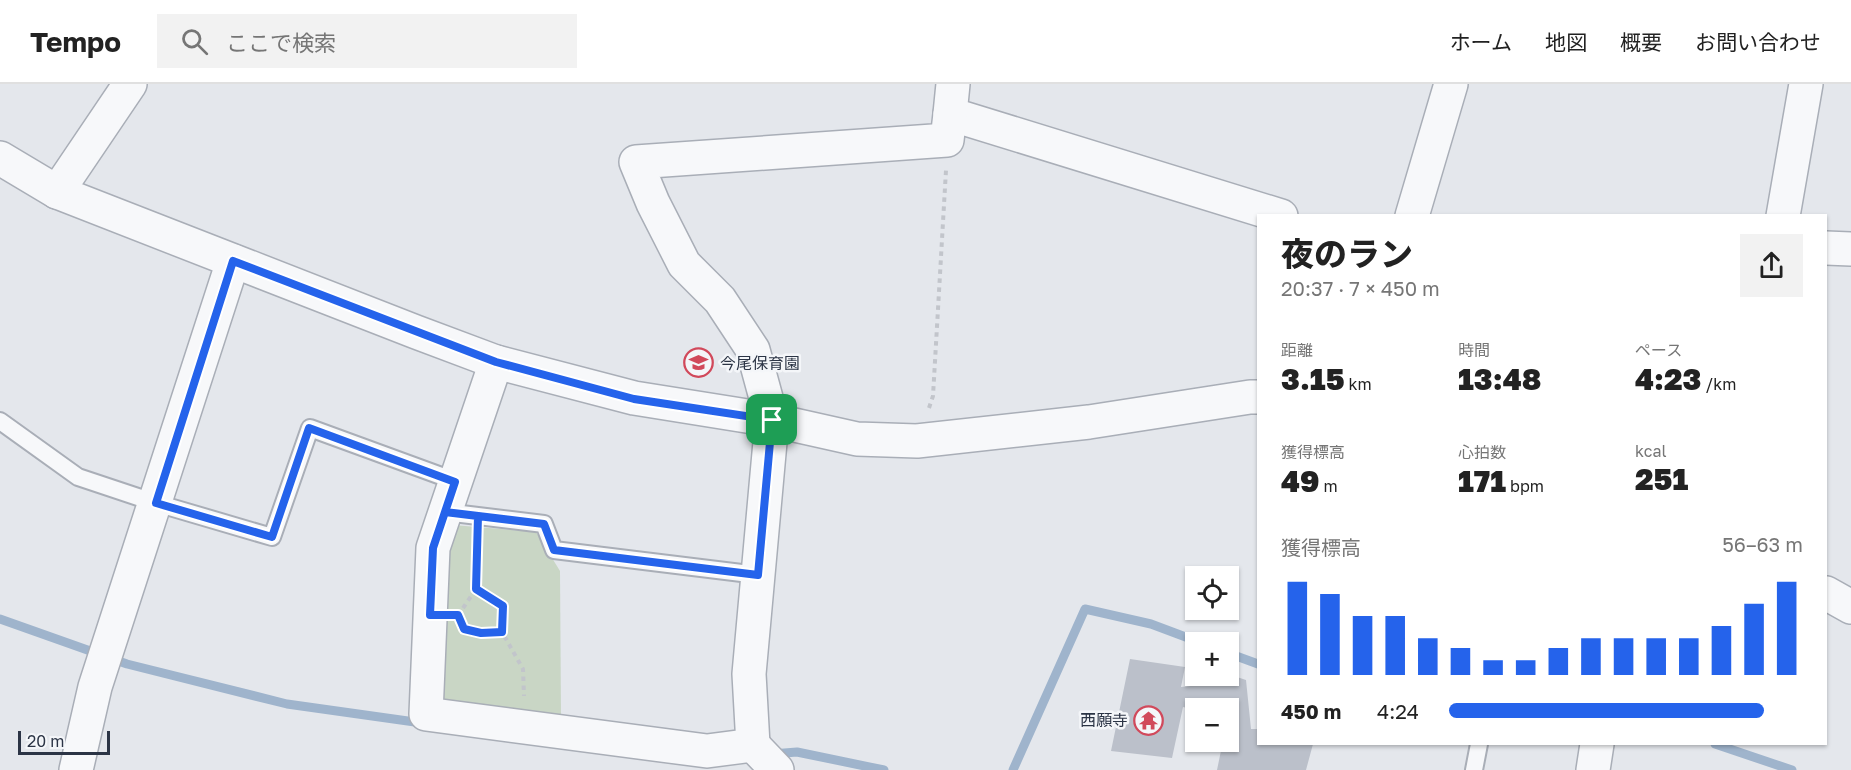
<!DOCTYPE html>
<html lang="ja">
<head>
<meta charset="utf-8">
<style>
	body { margin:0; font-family:"Golos Text","Noto Sans JP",sans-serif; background:#f2f2f2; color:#222; height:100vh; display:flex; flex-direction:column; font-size:22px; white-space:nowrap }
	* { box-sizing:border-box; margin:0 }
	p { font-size:20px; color:#767676 }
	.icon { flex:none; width:33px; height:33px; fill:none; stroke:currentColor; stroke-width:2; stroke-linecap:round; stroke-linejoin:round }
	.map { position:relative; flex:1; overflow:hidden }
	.panel { position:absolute; left:1257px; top:130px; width:570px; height:531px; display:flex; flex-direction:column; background:#fff; border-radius:0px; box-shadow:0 2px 4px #0004 }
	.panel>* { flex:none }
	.buttons { position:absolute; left:1185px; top:482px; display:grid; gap:12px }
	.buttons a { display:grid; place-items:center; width:54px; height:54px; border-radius:0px; background:#fff; box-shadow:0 2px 4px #0004; font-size:30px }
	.scale { position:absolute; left:18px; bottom:15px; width:92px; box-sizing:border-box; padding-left:6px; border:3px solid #2b3445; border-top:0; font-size:16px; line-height:21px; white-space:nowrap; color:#2b3445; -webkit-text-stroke:4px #f4f6f9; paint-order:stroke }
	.pin { position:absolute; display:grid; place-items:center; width:51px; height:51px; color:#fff; margin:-26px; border-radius:12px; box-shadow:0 3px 9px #0006 }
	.round { display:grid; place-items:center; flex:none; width:63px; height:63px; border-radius:0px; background:#f2f2f2 }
	.headline { display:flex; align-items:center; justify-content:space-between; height:102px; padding:0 24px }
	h1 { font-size:33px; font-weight:800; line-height:45px }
	.stats { display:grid; grid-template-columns:repeat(3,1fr); gap:9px; height:102px; padding:6px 24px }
	.stats div { display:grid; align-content:center }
	.stats b { font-size:30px; font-weight:800 }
	.stats small { font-size:16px; font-weight:400 }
	.stats p { font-size:16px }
	.chart { height:168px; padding:12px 24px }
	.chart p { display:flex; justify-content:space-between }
	.chart svg { width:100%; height:108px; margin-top:6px; stroke:#2563eb; stroke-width:6 }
	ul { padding:0 24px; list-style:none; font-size:20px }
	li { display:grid; grid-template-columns:96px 72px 1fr; align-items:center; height:45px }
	li i { height:15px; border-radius:8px; background:#2563eb }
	header { display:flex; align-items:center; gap:36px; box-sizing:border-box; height:84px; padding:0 30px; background:#fff; border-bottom:2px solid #e0e0e0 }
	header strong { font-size:28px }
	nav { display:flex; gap:33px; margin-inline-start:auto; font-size:21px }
	.search { width:420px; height:54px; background:#f2f2f2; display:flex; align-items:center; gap:15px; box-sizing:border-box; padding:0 21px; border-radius:0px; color:#767676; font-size:22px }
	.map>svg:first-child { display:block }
</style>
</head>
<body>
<header>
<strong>Tempo</strong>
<div class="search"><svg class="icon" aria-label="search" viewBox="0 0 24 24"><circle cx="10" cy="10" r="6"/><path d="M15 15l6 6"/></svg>ここで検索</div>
<nav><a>ホーム</a><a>地図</a><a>概要</a><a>お問い合わせ</a></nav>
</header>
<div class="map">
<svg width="1851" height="686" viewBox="0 0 1851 686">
	<rect width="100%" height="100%" fill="#e4e7ec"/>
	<path fill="#c9d6c5" d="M 453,441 L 536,448 L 560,487 L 561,633 L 438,616 L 444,465 Z"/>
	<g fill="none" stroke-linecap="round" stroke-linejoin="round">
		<g stroke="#9fb4cc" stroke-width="9">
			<path d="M 0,535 L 127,580 L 287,620 L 422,639"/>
			<path d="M 1228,569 L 1258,580"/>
			<path d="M 1715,660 L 1792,686"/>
			<path d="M 772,670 L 797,668 L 884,686"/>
			<path d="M 1013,686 L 1085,525 L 1151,540 L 1199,558"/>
		</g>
	</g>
	<path fill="#bbc0ca" d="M 1130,575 L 1185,583 L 1181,603 L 1201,601 L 1205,591 L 1228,590 L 1246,596 L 1251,645 L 1258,645 L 1258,660 L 1313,660 L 1306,686 L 1217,686 L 1223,657 L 1228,657 L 1228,624 L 1196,624 L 1196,626 L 1183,623 L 1172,674 L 1111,667 Z"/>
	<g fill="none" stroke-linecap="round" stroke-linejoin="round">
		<defs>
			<g id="service">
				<path d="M 0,337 L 78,393 L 156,419 L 272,453 L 310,344 L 455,397"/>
				<path d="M 445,428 L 544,440 L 554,466 L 758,491"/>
				<path d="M 1474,686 L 1479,660"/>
			</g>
			<g id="minor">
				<path d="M 953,0 L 950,30 L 1281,132"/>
				<path d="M 0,74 L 57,108 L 416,248 L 496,278 L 634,314 L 772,336 L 857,355 L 917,357 L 1089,338 L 1250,313 L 1258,313"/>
				<path d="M 57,108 L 130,0"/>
				<path d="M 1412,132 L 1451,0"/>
				<path d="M 1783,132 L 1806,0"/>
				<path d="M 1826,164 L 1851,165"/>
				<path d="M 496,278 L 433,464 L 426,630 L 707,667 L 753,661 L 749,590 L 772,336 L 753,266 L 720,216 L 684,180 L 653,119 L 636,78 L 947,56 L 950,30"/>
				<path d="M 1826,509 L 1851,523"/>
				<path d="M 753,661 L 777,686"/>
				<path d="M 76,686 L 95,603 L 233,177"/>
				<path d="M 1593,686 L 1597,660"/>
			</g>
		</defs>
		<use href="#service" stroke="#a9aeb7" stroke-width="20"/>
		<use href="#minor" stroke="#a9aeb7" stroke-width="36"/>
		<g stroke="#c2c5cb" stroke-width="4" stroke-dasharray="4.5 4.5" stroke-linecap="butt">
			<path d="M 929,324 L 933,312 L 946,86"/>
			<path d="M 476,505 L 503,522 L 502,548 L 523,585 L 524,612"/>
			<path d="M 463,524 L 476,505 L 478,454"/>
			<path d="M 463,543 L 464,545 L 481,549 L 502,548"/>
		</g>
		<use href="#service" stroke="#f7f8fa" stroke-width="16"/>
		<use href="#minor" stroke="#f7f8fa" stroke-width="33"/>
	</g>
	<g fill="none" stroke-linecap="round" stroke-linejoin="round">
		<defs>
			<path id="route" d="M 772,336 L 634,315 L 496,278 L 233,177 L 156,419 L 272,453 L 309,344 L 455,398 L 445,428 L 478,432 L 476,505 L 503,522 L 502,548 L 481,549 L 464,545 L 458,531 L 430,531 L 433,464 L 445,428 L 544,440 L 554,466 L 758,491 L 772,336"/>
		</defs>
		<use href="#route" stroke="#fff" stroke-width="12"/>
		<use href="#route" stroke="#2563eb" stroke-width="8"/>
	</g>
	<defs>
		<symbol id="school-ring" viewBox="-11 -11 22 22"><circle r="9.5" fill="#f4f6f9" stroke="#d1495b" stroke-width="1.5"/><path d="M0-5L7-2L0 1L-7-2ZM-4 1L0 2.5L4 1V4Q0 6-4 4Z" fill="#d1495b"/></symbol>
		<symbol id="temple-ring" viewBox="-11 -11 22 22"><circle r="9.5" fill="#f4f6f9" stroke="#d1495b" stroke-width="1.5"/><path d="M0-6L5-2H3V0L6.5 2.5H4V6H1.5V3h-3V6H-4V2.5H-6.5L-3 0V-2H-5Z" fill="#d1495b"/></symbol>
	</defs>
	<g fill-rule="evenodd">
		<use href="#school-ring" x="682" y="262" width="33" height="33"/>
		<use href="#temple-ring" x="1132" y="620" width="33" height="33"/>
	</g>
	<g text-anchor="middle" stroke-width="5" stroke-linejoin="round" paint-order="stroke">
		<g font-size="16" fill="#2b3445" stroke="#f4f6f9" text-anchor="start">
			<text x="720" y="285">今尾保育園</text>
			<text x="1128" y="642" text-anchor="end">西願寺</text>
		</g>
	</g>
</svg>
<div class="buttons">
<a><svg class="icon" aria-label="locate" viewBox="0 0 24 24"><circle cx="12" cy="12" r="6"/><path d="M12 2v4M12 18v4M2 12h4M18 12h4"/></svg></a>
<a>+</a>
<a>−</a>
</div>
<div class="scale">20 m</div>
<div class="pin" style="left:772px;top:336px;background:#1e9e55"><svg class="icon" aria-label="arrive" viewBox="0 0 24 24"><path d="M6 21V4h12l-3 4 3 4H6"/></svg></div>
<section class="panel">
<div class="headline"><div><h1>夜のラン</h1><p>20:37 · 7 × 450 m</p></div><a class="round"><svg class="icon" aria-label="share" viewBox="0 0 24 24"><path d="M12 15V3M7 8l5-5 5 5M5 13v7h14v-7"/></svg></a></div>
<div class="stats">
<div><p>距離</p><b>3.15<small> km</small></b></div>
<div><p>時間</p><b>13:48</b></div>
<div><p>ペース</p><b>4:23<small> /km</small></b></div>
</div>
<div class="stats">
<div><p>獲得標高</p><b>49<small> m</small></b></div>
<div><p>心拍数</p><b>171<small> bpm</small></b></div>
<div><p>kcal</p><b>251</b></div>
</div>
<div class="chart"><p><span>獲得標高</span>56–63 m</p>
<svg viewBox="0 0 160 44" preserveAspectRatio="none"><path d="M5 44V6M15 44V11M25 44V20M35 44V20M45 44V29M55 44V33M65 44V38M75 44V38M85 44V33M95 44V29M105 44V29M115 44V29M125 44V29M135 44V24M145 44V15M155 44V6"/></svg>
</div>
<ul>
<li><b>450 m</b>4:24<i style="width:89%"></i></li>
</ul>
</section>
</div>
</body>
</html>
